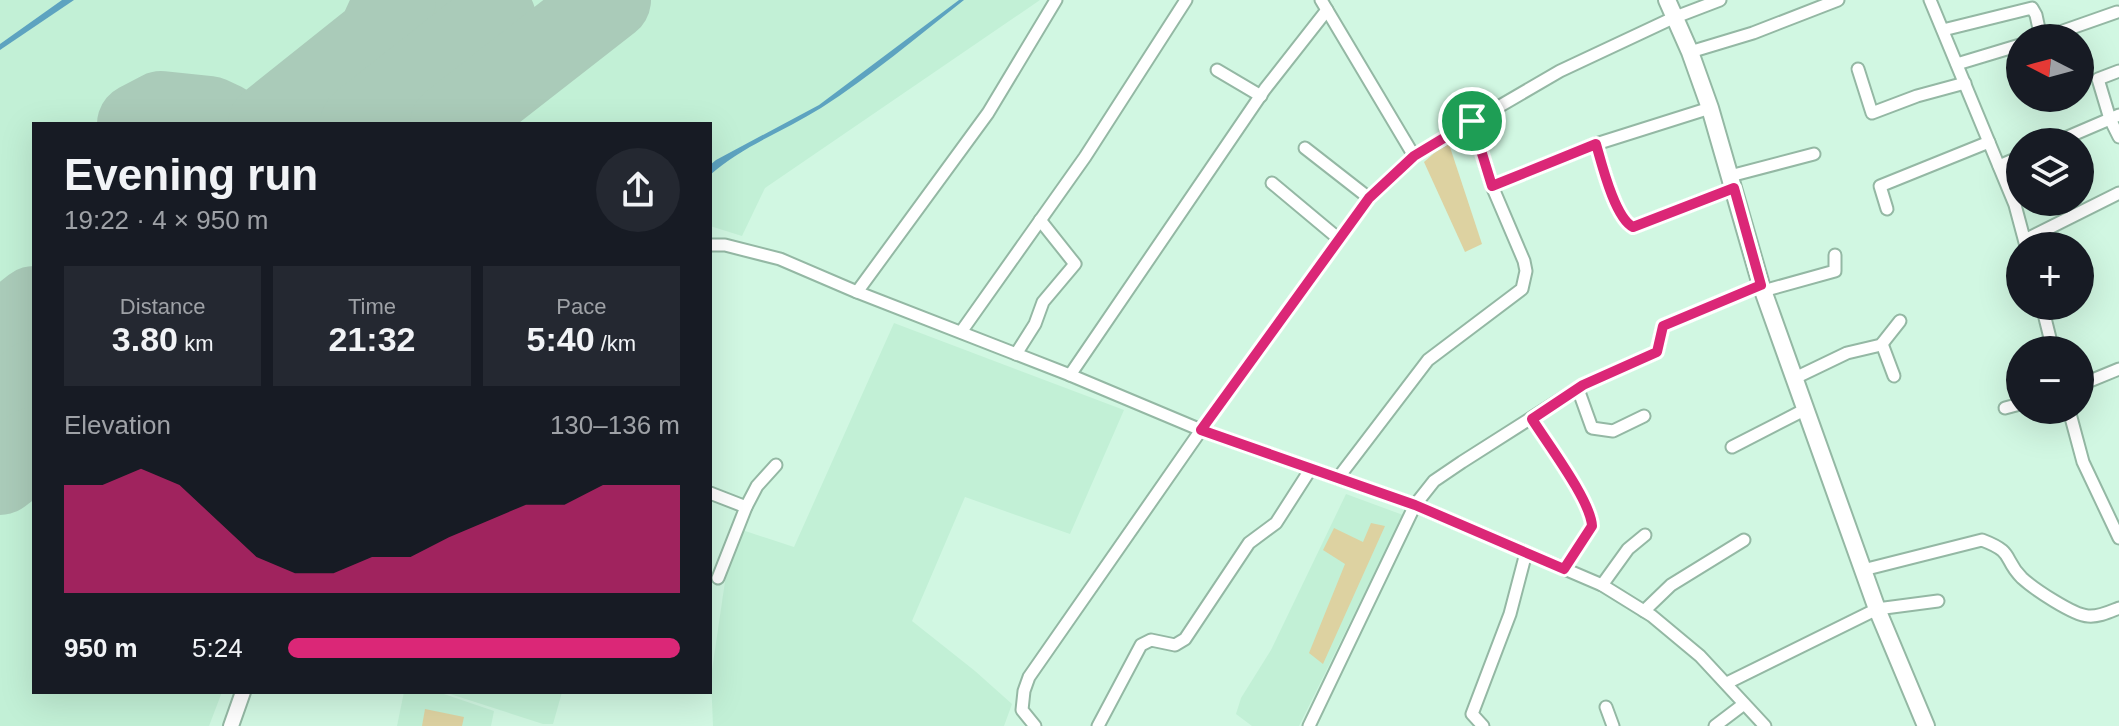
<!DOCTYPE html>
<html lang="en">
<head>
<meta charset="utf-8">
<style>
	body { margin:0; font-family:Helvetica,sans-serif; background:#242831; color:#f1f3f6; height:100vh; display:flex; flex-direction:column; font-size:30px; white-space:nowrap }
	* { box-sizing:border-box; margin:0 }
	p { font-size:26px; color:#9ea1a6 }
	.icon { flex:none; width:44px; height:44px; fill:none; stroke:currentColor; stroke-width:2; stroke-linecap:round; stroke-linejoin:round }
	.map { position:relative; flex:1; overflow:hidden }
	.drawer { position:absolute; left:32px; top:122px; width:680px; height:572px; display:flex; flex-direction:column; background:#171b24; border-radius:0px; box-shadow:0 8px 32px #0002 }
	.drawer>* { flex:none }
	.needle { width:52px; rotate:276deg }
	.fabs { position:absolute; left:2006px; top:24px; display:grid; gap:16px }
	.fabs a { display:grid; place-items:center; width:88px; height:88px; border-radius:50%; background:#171b24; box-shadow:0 8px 32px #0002; font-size:40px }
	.pin { position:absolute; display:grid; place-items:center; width:68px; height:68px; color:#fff; margin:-34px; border:4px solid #fff; border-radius:50%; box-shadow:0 2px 8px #0007 }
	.round { display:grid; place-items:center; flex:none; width:84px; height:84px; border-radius:42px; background:#242831 }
	.overview { display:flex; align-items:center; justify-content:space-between; height:136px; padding:0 32px }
	h1 { font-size:44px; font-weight:600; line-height:60px }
	.metrics { display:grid; grid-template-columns:repeat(3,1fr); gap:12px; height:136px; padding:8px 32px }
	.metrics div { display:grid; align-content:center; border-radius:0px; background:#242831; text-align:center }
	.metrics b { font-size:34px; font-weight:600 }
	.metrics small { font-size:22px; font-weight:400 }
	.metrics p { font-size:22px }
	.chart { height:224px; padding:16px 32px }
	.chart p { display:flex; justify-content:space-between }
	.chart svg { width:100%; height:144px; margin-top:8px; fill:#db2777; opacity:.7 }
	ul { padding:0 32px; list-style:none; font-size:26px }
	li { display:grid; grid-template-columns:128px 96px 1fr; align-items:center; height:60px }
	li i { height:20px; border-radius:10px; background:#db2777 }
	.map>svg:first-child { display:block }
</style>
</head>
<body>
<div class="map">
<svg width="2119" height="726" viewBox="0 0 2119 726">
	<rect width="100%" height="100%" fill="#d1f7e2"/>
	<g fill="#c2f0d6">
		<path d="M 0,0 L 1040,0 L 765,188 L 742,236 L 710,226 L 710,124 L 34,124 L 34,692 L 222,692 L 209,726 L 0,726 Z"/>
		<path d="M 894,323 L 1124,410 L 1070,534 L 965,497 L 912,621 L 975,671 L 1012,704 L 1004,726 L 713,726 L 711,677 L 733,527 L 794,547 Z"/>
		<path d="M 1346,494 L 1403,515 L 1299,726 L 1252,726 L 1236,714 L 1241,698 L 1271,650 Z"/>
		<path d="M 404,692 L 438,692 L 494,711 L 491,726 L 397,726 Z"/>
		<path d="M 444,692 L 562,692 L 553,724 L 543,724 Z"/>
	</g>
	<g fill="#ddd2a1">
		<path d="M 1448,141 L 1482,244 L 1465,252 L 1424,162 Z"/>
		<path d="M 1371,523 L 1385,526 L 1323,664 L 1309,653 L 1345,564 L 1323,550 L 1334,528 L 1363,542 Z"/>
		<path d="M 425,709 L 464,717 L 462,726 L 422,726 Z"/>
	</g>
	<g fill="#5da3c0">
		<path d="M 62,0 L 74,0 L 0,50 L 0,44 Z"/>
		<path d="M 959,0 L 964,0 C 917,37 871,76 821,108 C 784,131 743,146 710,175 L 710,165 L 716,160 L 819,105 Z"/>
	</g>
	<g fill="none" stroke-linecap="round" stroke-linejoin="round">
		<path stroke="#aacbb9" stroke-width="32" d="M 390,96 L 415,68 L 444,0"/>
		<g stroke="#aacbb9" stroke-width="82">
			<path d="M 138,124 L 161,112 L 209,117 L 224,124"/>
			<path d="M 269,124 L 378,37 L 395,0"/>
			<path d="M 361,124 L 495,18"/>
			<path d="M 451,124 L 610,0"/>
			<path d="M 0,334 L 34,307"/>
			<path d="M 0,408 L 34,381"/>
			<path d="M 0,474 L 34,448"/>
		</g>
		<defs>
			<g id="minor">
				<path d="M 1321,0 L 1414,156"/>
				<path d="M 1930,0 L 2015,205 L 2026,246"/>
				<path d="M 1943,30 L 2032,8 L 2036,15 L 2041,38"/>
				<path d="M 2043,38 L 2117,12"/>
				<path d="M 1690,52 L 1753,33 L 1838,0"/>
				<path d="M 1957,64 L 2020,45"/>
				<path d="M 1858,69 L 1872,113 L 1917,96 L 1965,83"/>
				<path d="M 1217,70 L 1261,96"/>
				<path d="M 2119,71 L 2098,79 L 2110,119 L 2119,137"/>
				<path d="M 2056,142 L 2119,115"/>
				<path d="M 1596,144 C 1602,165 1615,218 1633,227 L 1734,188"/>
				<path d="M 1305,148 L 1369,198"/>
				<path d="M 1999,166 L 2020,157"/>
				<path d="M 1730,176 L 1814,154"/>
				<path d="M 1272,183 L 1339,239"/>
				<path d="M 1492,186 L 1596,144 L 1710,108"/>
				<path d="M 1887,209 L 1880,186 L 1989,142"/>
				<path d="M 2025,240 L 2119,193"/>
				<path d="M 710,245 L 725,245 L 780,259 L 857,292 L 1070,375 L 1201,430 L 1415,505 L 1602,585 L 1652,616 L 1700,656 L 1765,726"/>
				<path d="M 1763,291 L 1835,271 L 1835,255"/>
				<path d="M 857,292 L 988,113 L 1056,0"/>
				<path d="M 2042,306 L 2053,350"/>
				<path d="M 961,332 L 1085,157 L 1186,0"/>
				<path d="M 1882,344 L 1894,376"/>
				<path d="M 1016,354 L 1035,324 L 1043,302 L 1075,264 L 1040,220"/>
				<path d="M 1070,375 L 1265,89 L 1327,10"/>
				<path d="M 1795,378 L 1847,353 L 1881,345 L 1900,321"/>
				<path d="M 2080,385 L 2119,369"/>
				<path d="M 1578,389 L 1592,428 L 1613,431 L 1644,416"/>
				<path d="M 2005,408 L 2020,404"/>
				<path d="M 2069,410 L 2083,462 L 2119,538"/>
				<path d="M 1532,419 C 1547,443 1591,501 1592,526 L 1564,569"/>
				<path d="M 1732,447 L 1806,409"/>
				<path d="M 1338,478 L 1428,360 L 1522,289 L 1526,271 L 1524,261 L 1492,186 L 1472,121"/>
				<path d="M 710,493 L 746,507 L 757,486 L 776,465"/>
				<path d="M 1863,570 L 1982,540 C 2016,553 2002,558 2022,578 C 2034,589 2073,615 2088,616 C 2099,617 2109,612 2119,608"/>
				<path d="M 718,578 L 746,507"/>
				<path d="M 1602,585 L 1628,549 L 1645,535"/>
				<path d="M 1644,611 L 1671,585 L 1744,540"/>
				<path d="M 1727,683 L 1877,609 L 1938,601"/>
				<path d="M 1606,707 L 1613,726"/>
				<path d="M 1035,726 L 1022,710 L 1024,691 L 1029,677 L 1201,430 L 1369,198 L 1414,156 L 1560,71 L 1673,18 L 1720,0"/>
				<path d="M 1098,726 L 1141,645 L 1151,640 L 1175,645 L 1185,639 L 1249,543 L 1276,523 L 1310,470"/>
				<path d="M 1309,726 L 1415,505 L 1434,481 L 1462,462 L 1583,385 L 1657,352 L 1663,326 L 1761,285"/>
				<path d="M 1483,726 L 1472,714 L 1510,614 L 1526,553"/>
				<path d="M 1715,726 L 1744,704"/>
			</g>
			<path id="tertiary" d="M 231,726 L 243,692"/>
			<path id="secondary" d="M 1667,0 L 1690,52 L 1710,108 L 1761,285 L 1877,609 L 1926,726"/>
		</defs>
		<use href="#minor" stroke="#94b8a4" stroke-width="15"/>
		<use href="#tertiary" stroke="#94b8a4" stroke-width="18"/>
		<use href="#secondary" stroke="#94b8a4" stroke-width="20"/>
		<use href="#minor" stroke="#fff" stroke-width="11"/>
		<use href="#tertiary" stroke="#fff" stroke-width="14"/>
		<use href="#secondary" stroke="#fff" stroke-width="16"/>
	</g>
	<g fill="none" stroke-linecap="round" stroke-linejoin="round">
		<defs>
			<path id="route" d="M 1472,121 L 1492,186 L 1596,144 C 1602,165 1615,218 1633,227 L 1734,188 L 1761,285 L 1663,326 L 1657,352 L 1583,385 L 1532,419 C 1547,443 1591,501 1592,526 L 1564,569 L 1415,505 L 1201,430 L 1369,198 L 1414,156 Z"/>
		</defs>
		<use href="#route" stroke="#fff" stroke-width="16"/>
		<use href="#route" stroke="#db2777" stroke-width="10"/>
	</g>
</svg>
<div class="fabs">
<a><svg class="needle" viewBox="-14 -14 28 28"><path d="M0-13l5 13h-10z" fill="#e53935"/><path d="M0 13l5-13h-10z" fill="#9ea1a6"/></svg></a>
<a><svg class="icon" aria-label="layers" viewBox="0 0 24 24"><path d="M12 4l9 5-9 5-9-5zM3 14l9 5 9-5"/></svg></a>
<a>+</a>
<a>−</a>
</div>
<div class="pin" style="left:1472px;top:121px;background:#1e9e55"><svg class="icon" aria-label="arrive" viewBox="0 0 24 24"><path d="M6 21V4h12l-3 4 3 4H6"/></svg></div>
<section class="drawer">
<div class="overview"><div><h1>Evening run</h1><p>19:22 · 4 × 950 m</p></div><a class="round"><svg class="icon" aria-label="share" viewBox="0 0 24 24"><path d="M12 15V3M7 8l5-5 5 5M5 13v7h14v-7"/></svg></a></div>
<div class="metrics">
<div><p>Distance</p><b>3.80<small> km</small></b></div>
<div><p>Time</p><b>21:32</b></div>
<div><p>Pace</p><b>5:40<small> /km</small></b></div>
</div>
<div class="chart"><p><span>Elevation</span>130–136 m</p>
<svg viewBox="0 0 160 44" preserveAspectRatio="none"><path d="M0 44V11L10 11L20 6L30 11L40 22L50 33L60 38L70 38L80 33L90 33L100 27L110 22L120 17L130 17L140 11L150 11L160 11V44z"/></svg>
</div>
<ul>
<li><b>950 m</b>5:24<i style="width:100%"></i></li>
</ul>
</section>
</div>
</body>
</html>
